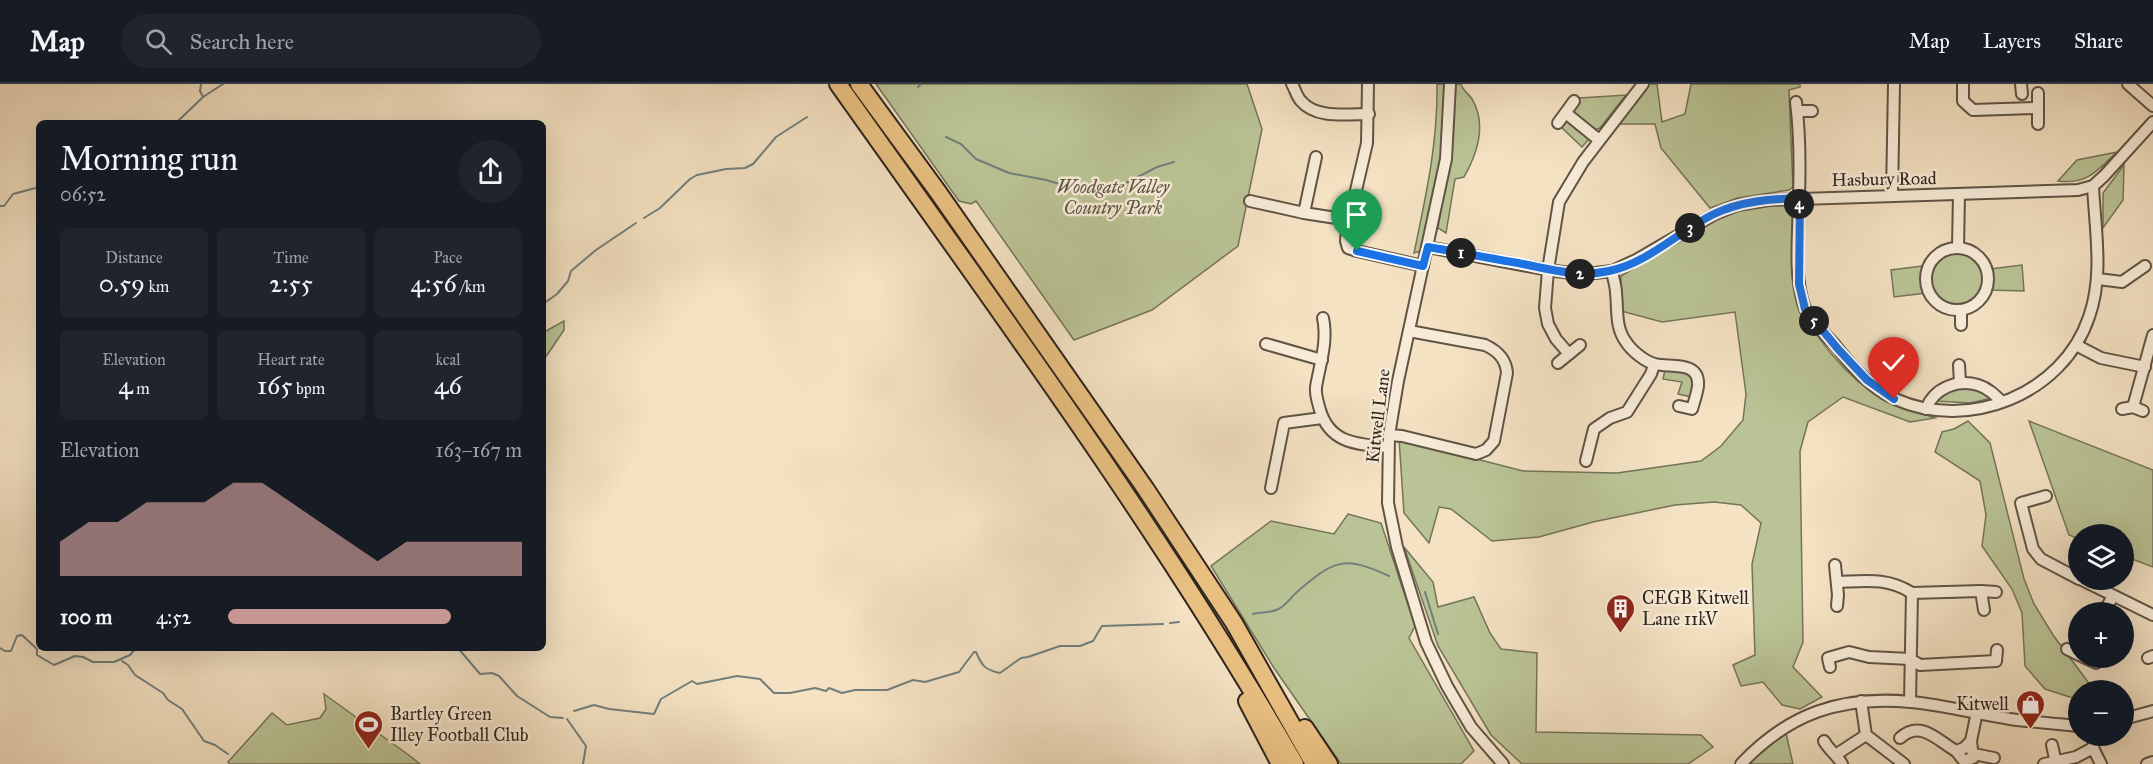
<!DOCTYPE html>
<html lang="en">
<head>
<meta charset="utf-8">
<style>
	body { margin:0; font-family:"IM FELL Great Primer",serif; background:#20242c; color:#f1f3f6; height:100vh; display:flex; flex-direction:column; font-size:22px; white-space:nowrap }
	* { box-sizing:border-box; margin:0 }
	p { font-size:20px; color:#9ea1a6 }
	.icon { flex:none; width:33px; height:33px; fill:none; stroke:currentColor; stroke-width:2; stroke-linecap:round; stroke-linejoin:round }
	.map { position:relative; flex:1; overflow:hidden }
	.details { position:absolute; left:36px; top:36px; width:510px; height:531px; display:flex; flex-direction:column; background:#171b24; border-radius:9px; box-shadow:0 6px 24px #0002 }
	.details>* { flex:none }
	.controls { position:absolute; left:2068px; top:440px; display:grid; gap:12px }
	.controls a { display:grid; place-items:center; width:66px; height:66px; border-radius:50%; background:#171b24; box-shadow:0 6px 24px #0002; font-size:30px }
	.pin { position:absolute; display:grid; place-items:center; width:51px; height:51px; color:#fff; margin:-62px -26px; border-radius:50% 50% 50% 0; rotate:-45deg; box-shadow:0 0 6px #0007 }
	.pin .icon { rotate:45deg }
	.km { position:absolute; width:30px; height:30px; margin:-15px; border-radius:50%; background:#222; color:#fff; font-size:16px; line-height:30px; text-align:center }
	.round { display:grid; place-items:center; flex:none; width:63px; height:63px; border-radius:32px; background:#20242c }
	.summary { display:flex; align-items:center; justify-content:space-between; height:102px; padding:0 24px }
	h1 { font-size:33px; font-weight:600; line-height:45px }
	.figures { display:grid; grid-template-columns:repeat(3,1fr); gap:9px; height:102px; padding:6px 24px }
	.figures div { display:grid; align-content:center; border-radius:9px; background:#20242c; text-align:center }
	.figures b { font-size:26px; font-weight:600 }
	.figures small { font-size:16px; font-weight:400 }
	.figures p { font-size:16px }
	.chart { height:168px; padding:12px 24px }
	.chart p { display:flex; justify-content:space-between }
	.chart svg { width:100%; height:108px; margin-top:6px; fill:#c59692; opacity:.7 }
	ul { padding:0 24px; list-style:none; font-size:20px }
	li { display:grid; grid-template-columns:96px 72px 1fr; align-items:center; height:45px }
	li i { height:15px; border-radius:8px; background:#c59692 }
	header { display:flex; align-items:center; gap:36px; box-sizing:border-box; height:84px; padding:0 30px; background:#171b24; border-bottom:2px solid #363941 }
	header strong { font-size:28px }
	nav { display:flex; gap:33px; margin-inline-start:auto; font-size:21px }
	.search { width:420px; height:54px; background:#20242c; display:flex; align-items:center; gap:15px; box-sizing:border-box; padding:0 21px; border-radius:33px; color:#9ea1a6; font-size:22px }
	.map>svg:first-child { display:block }
</style>
</head>
<body>
<header>
<strong>Map</strong>
<div class="search"><svg class="icon" aria-label="search" viewBox="0 0 24 24"><circle cx="10" cy="10" r="6"/><path d="M15 15l6 6"/></svg>Search here</div>
<nav><a>Map</a><a>Layers</a><a>Share</a></nav>
</header>
<div class="map">
<svg width="2153" height="680" viewBox="0 0 2153 680">
	<rect width="100%" height="100%" fill="#f4e2c3"/>
	<filter id="stains"><feTurbulence type="fractalNoise" baseFrequency=".00333" numOctaves="4"/><feColorMatrix values="0 0 0 0 .2 0 0 0 0 .09 0 0 0 0 .02 0 0 0 .5 -.17"/></filter>
	<radialGradient id="worn" r=".72"><stop offset=".6" stop-color="#630" stop-opacity="0"/><stop offset="1" stop-color="#630" stop-opacity=".3"/></radialGradient>
	<g fill="#bac395" stroke="#747459" stroke-width="1.5">
		<path d="M 876,0 L 1247,0 L 1262,45 L 1238,162 L 1152,226 L 1074,256 L 976,117 L 971,120 L 959,117 Z"/>
		<path d="M 1437,0 L 1445,0 L 1442,68 L 1423,163 L 1421,167 L 1414,169 C 1426,112 1438,58 1437,0 Z"/>
		<path d="M 1454,0 L 1461,0 C 1463,7 1468,9 1472,15 C 1487,40 1477,70 1464,93 L 1455,95 L 1446,149 L 1438,144 L 1449,75 Z"/>
		<path d="M 1648,0 L 1657,0 L 1662,38 L 1685,30 L 1691,0 L 1800,0 L 1800,3 L 1789,6 L 1793,103 L 1789,106 L 1738,114 L 1710,124 L 1661,64 L 1655,40 L 1618,40 Z"/>
		<path d="M 1626,11 L 1600,44 L 1594,46 L 1574,30 L 1573,26 L 1579,14 Z"/>
		<path d="M 1569,34 L 1590,54 L 1582,63 L 1559,41 Z"/>
		<path d="M 2117,68 C 2098,86 2087,101 2058,97 L 2077,76 Z"/>
		<path d="M 2124,81 L 2123,116 L 2103,144 L 2103,109 Z"/>
		<path d="M 1784,120 L 1790,123 L 1792,127 C 1793,150 1791,194 1798,214 C 1811,251 1849,296 1883,315 C 1899,323 1919,328 1935,334 L 1910,338 L 1843,313 L 1808,338 L 1800,367 L 1803,558 L 1793,583 L 1822,613 L 1800,625 L 1782,621 L 1763,598 L 1741,602 L 1733,581 L 1755,571 L 1752,480 L 1761,439 L 1741,421 L 1714,418 L 1675,421 L 1593,438 L 1539,453 L 1492,457 L 1451,425 L 1439,423 L 1429,459 L 1404,429 L 1399,355 L 1523,387 L 1617,389 L 1701,377 L 1721,362 L 1743,336 L 1746,310 L 1735,228 L 1662,238 L 1621,227 L 1621,192 L 1710,139 L 1736,127 L 1758,121 Z"/>
		<circle cx="1957" cy="195" r="27"/>
		<path d="M 2022,181 L 2024,207 L 1990,206 L 1990,185 Z"/>
		<path d="M 1922,182 L 1926,209 L 1894,213 L 1891,186 Z"/>
		<path d="M 564,237 L 564,246 L 543,277 L 543,245 L 546,247 Z"/>
		<path d="M 1665,286 L 1692,290 L 1696,297 L 1691,313 L 1678,310 L 1682,298 L 1663,295 Z"/>
		<path d="M 1955,303 L 1973,303 L 1992,314 L 1970,319 L 1935,317 L 1935,314 Z"/>
		<path d="M 1968,337 L 1990,359 L 2024,495 L 2034,520 L 2053,551 L 2094,606 L 2079,606 L 2079,616 L 2045,605 L 2025,582 L 2022,529 L 2012,505 L 1982,462 L 1986,431 L 1980,397 L 1935,368 L 1942,348 L 1954,345 Z"/>
		<path d="M 2029,337 L 2153,386 L 2153,483 L 2124,472 L 2124,450 L 2079,450 L 2079,455 L 2069,451 Z"/>
		<path d="M 1348,430 L 1381,439 L 1415,542 L 1409,554 L 1474,667 L 1461,680 L 1341,680 L 1274,584 L 1211,482 L 1271,437 L 1334,450 Z"/>
		<path d="M 1404,463 L 1433,498 L 1438,523 L 1474,513 L 1490,549 L 1501,565 L 1537,569 L 1536,648 L 1701,651 L 1713,663 L 1688,680 L 1522,680 L 1491,651 L 1438,562 Z"/>
		<path d="M 324,610 L 410,672 L 420,680 L 230,680 L 228,678 L 272,629 L 287,641 L 320,634 L 326,625 Z"/>
		<path d="M 1786,649 L 1793,680 L 1748,680 Z"/>
	</g>
	<g fill="none" stroke-linecap="round" stroke-linejoin="round">
		<g stroke="#717f7c" stroke-width="2">
			<path d="M 918,3 L 921,0"/>
			<path d="M 203,13 L 223,0"/>
			<path d="M 176,39 L 203,13 L 200,7 L 201,0"/>
			<path d="M 946,53 L 961,60 L 976,75 L 1009,89 L 1046,96 L 1076,105 L 1101,108 L 1122,101 L 1157,83 L 1174,78"/>
			<path d="M 0,122 L 4,122 L 13,110 L 39,103"/>
			<path d="M 644,134 L 660,124 L 690,95 L 697,91 L 726,85 L 745,84 L 753,80 L 776,53 L 807,33"/>
			<path d="M 543,220 L 557,210 L 568,197 L 571,187 L 596,166 L 636,139"/>
			<path d="M 1425,508 L 1438,550"/>
			<path d="M 1253,530 C 1260,528 1269,529 1276,526 C 1284,524 1291,513 1297,508 C 1334,476 1344,471 1389,492"/>
			<path d="M 1170,539 L 1179,538"/>
			<path d="M 0,564 L 5,567 L 11,567 L 17,552 L 22,551 L 37,565 L 37,571 L 54,581 L 75,572 L 83,573 L 93,578 L 114,578 L 130,571 L 136,564"/>
			<path d="M 458,564 L 480,590 L 492,589 L 499,592 L 517,612 L 550,633 L 563,634"/>
			<path d="M 122,577 L 128,581 L 135,591 L 163,609 L 168,616 L 182,625 L 204,657 L 215,661 L 228,670"/>
			<path d="M 574,627 L 594,621 L 609,625 L 654,630 L 661,615 L 692,597 L 697,600 L 737,592 L 760,595 L 774,609 L 790,609 L 815,604 L 826,607 L 829,604 L 842,609 L 855,606 L 887,606 L 913,596 L 925,598 L 959,588 L 974,568 L 976,568 C 982,582 985,586 1000,589 L 1021,574 L 1028,573 L 1060,562 L 1080,562 L 1093,557 L 1102,542 L 1163,540"/>
			<path d="M 567,635 L 586,662 L 583,680"/>
		</g>
		<defs>
			<g id="minor">
				<path d="M 1292,0 C 1295,5 1297,13 1301,17 C 1316,35 1347,30 1369,30"/>
				<path d="M 1368,0 L 1367,59 L 1347,145 L 1346,157 L 1348,164 L 1357,167 L 1423,182"/>
				<path d="M 1450,0 L 1446,75 L 1398,297 L 1389,351 L 1388,419 L 1397,463 L 1426,558 L 1447,602 L 1471,643 L 1503,680"/>
				<path d="M 1963,0 L 1963,17 L 1973,26 L 2037,24"/>
				<path d="M 2021,0 L 2022,10"/>
				<path d="M 2128,0 L 2153,22"/>
				<path d="M 2038,9 L 2038,40"/>
				<path d="M 1796,18 C 1800,49 1800,82 1799,113 C 1799,149 1793,188 1804,222 C 1808,234 1826,251 1835,261 C 1851,281 1871,305 1895,315 C 1969,348 2063,310 2089,233 C 2104,191 2095,145 2093,102"/>
				<path d="M 1797,27 L 1812,27"/>
				<path d="M 1567,30 L 1599,56"/>
				<path d="M 1558,39 L 1574,17"/>
				<path d="M 1892,112 L 1894,0"/>
				<path d="M 1250,117 L 1304,129 L 1349,136"/>
				<path d="M 1304,129 L 1316,73"/>
				<path d="M 1428,163 L 1548,186 L 1579,190 L 1595,189 L 1612,187 L 1636,176 L 1715,130 L 1738,121 L 1769,116 L 2078,106 L 2093,102 L 2104,92 L 2153,38"/>
				<path d="M 1958,164 L 1959,110"/>
				<circle cx="1957" cy="195" r="31"/>
				<path d="M 1612,187 C 1613,194 1616,202 1616,209 C 1618,227 1615,243 1626,258 C 1631,266 1645,278 1655,280 C 1670,284 1700,276 1698,302 C 1697,310 1694,318 1692,325 L 1679,322"/>
				<path d="M 2098,195 L 2122,198 L 2145,182"/>
				<path d="M 1961,226 L 1961,241"/>
				<path d="M 1323,234 C 1328,258 1320,279 1316,303 C 1315,310 1318,319 1320,326 C 1330,360 1358,360 1387,363"/>
				<path d="M 1266,260 L 1322,276"/>
				<path d="M 2076,261 L 2101,274 L 2145,283"/>
				<path d="M 1569,270 L 1556,255 L 1548,240 L 1545,224 L 1548,186 L 1559,118 L 1583,78 L 1643,0"/>
				<path d="M 1558,279 L 1580,261"/>
				<path d="M 1959,281 L 1960,299"/>
				<path d="M 2133,323 L 2153,251"/>
				<path d="M 1926,325 C 1934,304 1957,295 1978,301 C 1988,304 1995,311 2002,318"/>
				<path d="M 2122,325 L 2133,323 L 2143,327"/>
				<path d="M 1389,351 L 1402,352 L 1476,370 L 1486,366 L 1494,357 L 1507,289 C 1506,275 1498,267 1485,261 L 1409,247"/>
				<path d="M 1586,377 L 1594,345 L 1610,334 L 1627,328 L 1651,290 L 1654,281"/>
				<path d="M 1271,404 L 1284,339 L 1322,334"/>
				<path d="M 2046,412 L 2021,419 L 2033,465 L 2041,475 L 2079,495"/>
				<path d="M 1835,481 L 1838,511 L 1837,522"/>
				<path d="M 2080,495 L 2153,531"/>
				<path d="M 1838,498 C 1865,497 1887,493 1912,509 L 1910,618"/>
				<path d="M 1981,507 L 1984,526"/>
				<path d="M 1912,509 L 1981,507 L 1996,508"/>
				<path d="M 2104,528 L 2113,512"/>
				<path d="M 2067,565 L 2079,571"/>
				<path d="M 2083,573 L 2096,579"/>
				<path d="M 2148,574 L 2153,572"/>
				<path d="M 1830,583 L 1828,574 L 1849,568 L 1869,573 L 1910,575 L 1920,581 L 1996,577 L 1997,566"/>
				<path d="M 1861,617 L 1866,651 L 1904,680"/>
				<path d="M 2124,635 L 2153,627"/>
				<path d="M 2095,651 L 2093,664 L 2101,680"/>
				<path d="M 1900,654 C 1921,635 1938,657 1956,667"/>
				<path d="M 1824,657 C 1829,666 1837,671 1842,680"/>
				<path d="M 1971,657 L 1973,674 L 1964,677 L 1956,667 L 1964,664 Z"/>
				<path d="M 1971,657 L 1977,628"/>
				<path d="M 2052,661 L 2056,679"/>
				<path d="M 1837,670 L 1866,651"/>
				<path d="M 1974,670 L 1994,674"/>
				<path d="M 1741,680 C 1788,630 1841,611 1911,618 C 1944,621 1977,630 2010,635 C 2033,638 2056,640 2079,642"/>
				<path d="M 2044,680 L 2076,673 L 2093,664"/>
				<path d="M 2147,680 L 2153,678"/>
			</g>
			<g id="highway">
				<path d="M 838,0 C 996,223 1159,443 1295,680"/>
				<path d="M 859,0 L 938,108 L 1145,404 L 1234,539 L 1314,680"/>
				<path d="M 1247,617 L 1280,680"/>
				<path d="M 1305,644 L 1329,680"/>
			</g>
		</defs>
		<use href="#minor" stroke="#605446" stroke-width="14"/>
		<use href="#highway" stroke="#2e241d" stroke-width="20"/>
		<use href="#minor" stroke="#f8ecd8" stroke-width="10"/>
		<use href="#highway" stroke="#eac182" stroke-width="16"/>
	</g>
	<g fill="none" stroke-linecap="round" stroke-linejoin="round">
		<defs>
			<path id="route" d="M 1357,167 L 1423,182 L 1428,163 C 1458,168 1488,174 1518,179 C 1549,185 1578,194 1609,187 C 1648,179 1679,147 1714,130 C 1741,117 1771,115 1800,114 L 1799,200 L 1805,225 L 1838,265 L 1867,296 L 1894,315"/>
		</defs>
		<use href="#route" stroke="#fff" stroke-width="12"/>
		<use href="#route" stroke="#1a73e8" stroke-width="8"/>
	</g>
	<defs>
		<symbol id="building-pin" viewBox="-11 -11 22 30"><path d="M0 17L-7.5 6A9.5 9.5 0 1 1 7.5 6Z" fill="#8f2418" stroke="#f8ecd8"/><path d="M-4-6H4V6H1V3H-1V6H-4ZM-2.5-4.3h1.7v1.8h-1.7ZM.8-4.3h1.7v1.8H.8ZM-2.5-1h1.7V.8h-1.7ZM.8-1h1.7V.8H.8Z" fill="#fff"/></symbol>
		<symbol id="shop-pin" viewBox="-11 -11 22 30"><path d="M0 17L-7.5 6A9.5 9.5 0 1 1 7.5 6Z" fill="#8f2418" stroke="#f8ecd8"/><path d="M-5-2.5h2.3a2.7 3.5 0 0 1 5.4 0H5L5.5 6h-11ZM-1.5-2.5h3a1.5 2.3 0 0 0-3 0Z" fill="#fff"/></symbol>
		<symbol id="stadium-pin" viewBox="-11 -11 22 30"><path d="M0 17L-7.5 6A9.5 9.5 0 1 1 7.5 6Z" fill="#8f2418" stroke="#f8ecd8"/><path d="M0-5a6.5 5 0 1 0 0 10a6.5 5 0 1 0 0-10ZM-3.5-1.8h7v3.6h-7Z" fill="#fff"/></symbol>
	</defs>
	<g fill-rule="evenodd">
		<use href="#building-pin" x="1604" y="508" width="33" height="45"/>
		<use href="#shop-pin" x="2014" y="604" width="33" height="45"/>
		<use href="#stadium-pin" x="352" y="624" width="33" height="45"/>
	</g>
	<g text-anchor="middle" stroke-width="5" stroke-linejoin="round" paint-order="stroke">
		<g font-size="18" fill="#2e241d" stroke="#f8ecd8">
			<text transform="translate(1884 95) rotate(-1)" y="6">Hasbury Road</text>
			<text transform="translate(1378 332) rotate(-83)" y="6">Kitwell Lane</text>
		</g>
		<g font-size="18" font-style="italic" fill="#585441" stroke="#f8ecd8">
			<text x="1113" y="109">Woodgate Valley<tspan x="1113" dy="21">Country Park</tspan></text>
		</g>
		<g font-size="18" fill="#2e241d" stroke="#f8ecd8" text-anchor="start">
			<text x="1642" y="520">CEGB Kitwell<tspan x="1642" dy="21">Lane 11kV</tspan></text>
			<text x="2009" y="626" text-anchor="end">Kitwell</text>
			<text x="390" y="636">Bartley Green<tspan x="390" dy="21">Illey Football Club</tspan></text>
		</g>
	</g>
	<rect width="100%" height="100%" filter="url(#stains)"/>
	<rect width="100%" height="100%" fill="url(#worn)"/>
</svg>
<div class="controls">
<a><svg class="icon" aria-label="layers" viewBox="0 0 24 24"><path d="M12 4l9 5-9 5-9-5zM3 14l9 5 9-5"/></svg></a>
<a>+</a>
<a>−</a>
</div>
<div class="pin" style="left:1357px;top:167px;background:#1e9e55"><svg class="icon" aria-label="arrive" viewBox="0 0 24 24"><path d="M6 21V4h12l-3 4 3 4H6"/></svg></div>
<div class="pin" style="left:1894px;top:315px;background:#d93025"><svg class="icon" aria-label="check" viewBox="0 0 24 24"><path d="M5 12l5 5 9-10"/></svg></div>
<b class="km" style="left:1461px;top:169px">1</b>
<b class="km" style="left:1580px;top:190px">2</b>
<b class="km" style="left:1690px;top:144px">3</b>
<b class="km" style="left:1799px;top:120px">4</b>
<b class="km" style="left:1814px;top:237px">5</b>
<section class="details">
<div class="summary"><div><h1>Morning run</h1><p>06:52</p></div><a class="round"><svg class="icon" aria-label="share" viewBox="0 0 24 24"><path d="M12 15V3M7 8l5-5 5 5M5 13v7h14v-7"/></svg></a></div>
<div class="figures">
<div><p>Distance</p><b>0.59<small> km</small></b></div>
<div><p>Time</p><b>2:55</b></div>
<div><p>Pace</p><b>4:56<small> /km</small></b></div>
</div>
<div class="figures">
<div><p>Elevation</p><b>4<small> m</small></b></div>
<div><p>Heart rate</p><b>165<small> bpm</small></b></div>
<div><p>kcal</p><b>46</b></div>
</div>
<div class="chart"><p><span>Elevation</span>163–167 m</p>
<svg viewBox="0 0 160 44" preserveAspectRatio="none"><path d="M0 44V30L10 22L20 22L30 14L40 14L50 14L60 6L70 6L80 14L90 22L100 30L110 38L120 30L130 30L140 30L150 30L160 30V44z"/></svg>
</div>
<ul>
<li><b>100 m</b>4:52<i style="width:76%"></i></li>
</ul>
</section>
</div>
</body>
</html>
